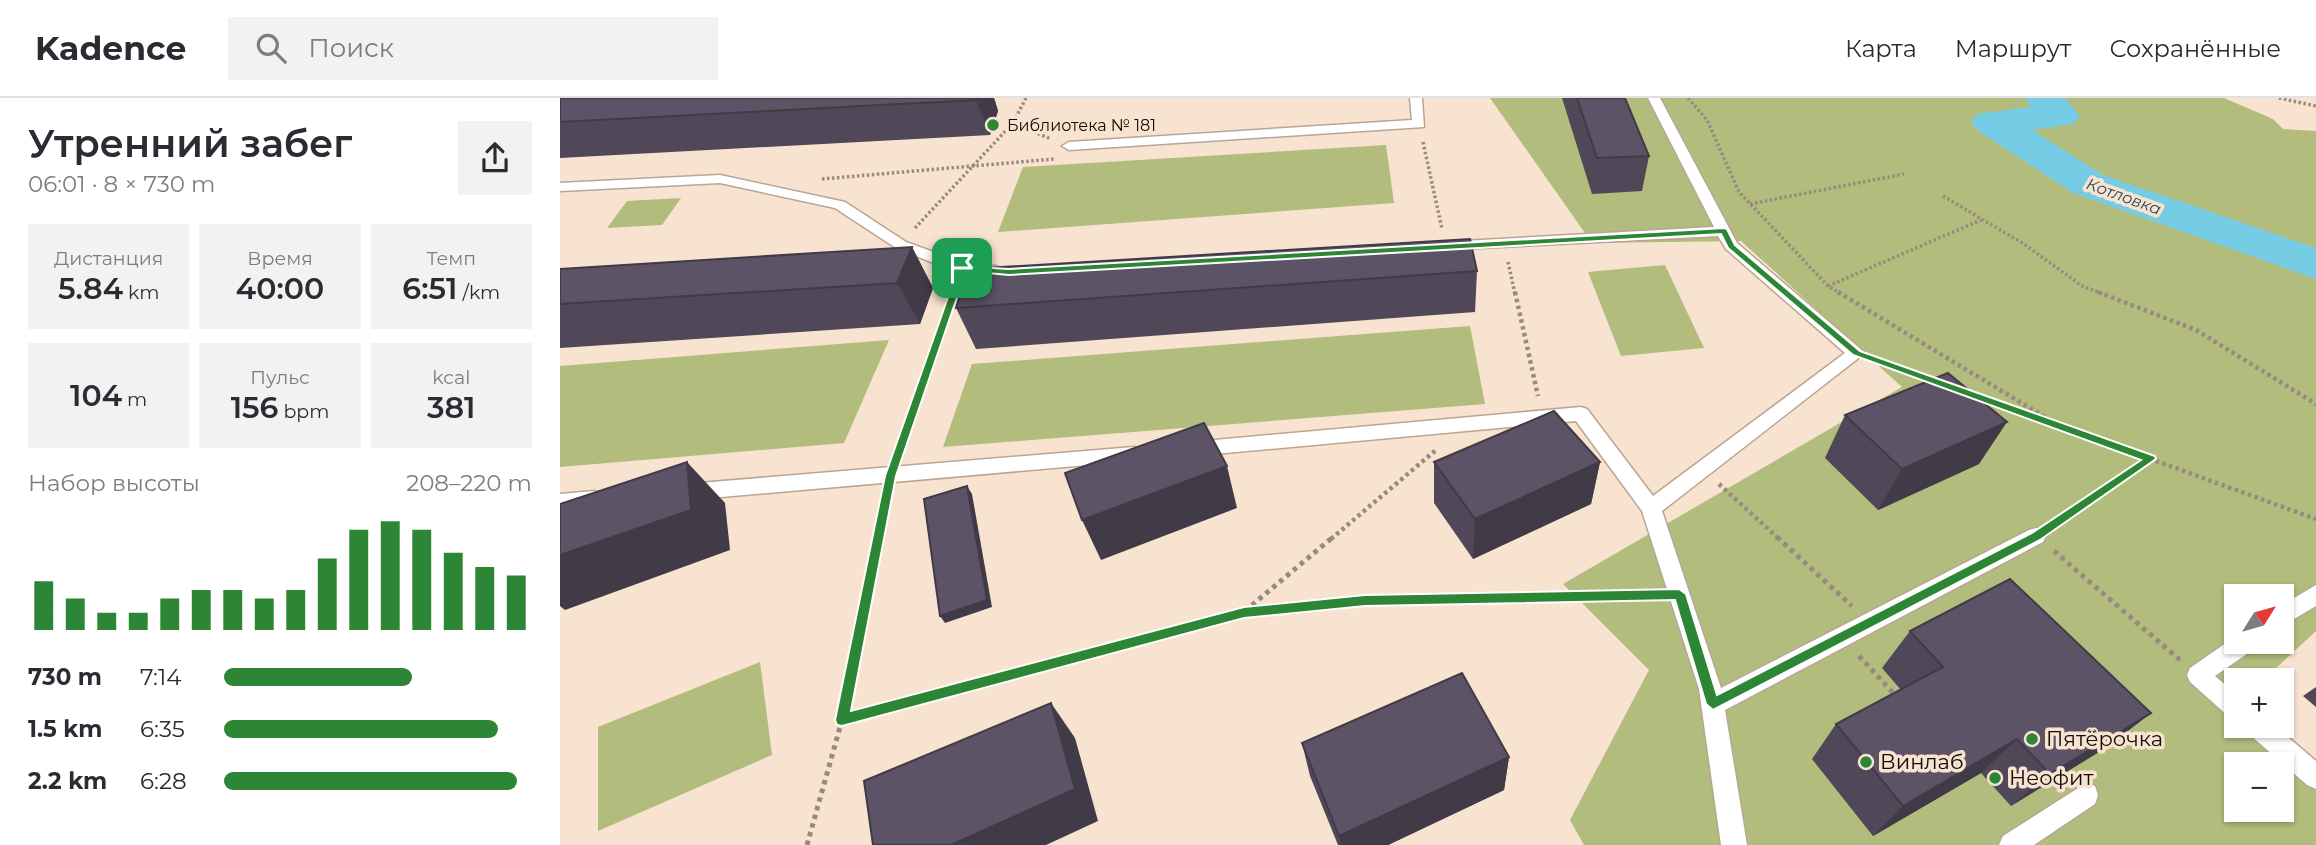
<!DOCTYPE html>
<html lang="ru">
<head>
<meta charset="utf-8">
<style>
	body { margin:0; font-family:Montserrat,sans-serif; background:#f2f2f3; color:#2b2b33; height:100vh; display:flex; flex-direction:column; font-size:26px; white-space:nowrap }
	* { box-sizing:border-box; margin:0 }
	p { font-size:23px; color:#7c7c81 }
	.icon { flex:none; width:38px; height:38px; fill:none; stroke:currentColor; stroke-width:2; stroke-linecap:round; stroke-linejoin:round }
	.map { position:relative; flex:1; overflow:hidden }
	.drawer { display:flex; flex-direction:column; background:#fff; width:560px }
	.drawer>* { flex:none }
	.needle { width:46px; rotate:53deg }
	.controls { position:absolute; left:1664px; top:486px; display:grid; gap:14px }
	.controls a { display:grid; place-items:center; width:70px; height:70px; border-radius:0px; background:#fff; box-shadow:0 2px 5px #0004; font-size:35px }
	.pin { position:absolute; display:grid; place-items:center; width:60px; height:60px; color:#fff; margin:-30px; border-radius:14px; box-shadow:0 4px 10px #0006 }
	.round { display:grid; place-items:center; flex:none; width:74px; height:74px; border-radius:0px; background:#f2f2f3 }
	.summary { display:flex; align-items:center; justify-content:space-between; height:119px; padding:0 28px }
	h1 { font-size:38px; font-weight:600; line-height:52px }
	.figures { display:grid; grid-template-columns:repeat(3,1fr); gap:10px; height:119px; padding:7px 28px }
	.figures div { display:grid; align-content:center; border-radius:0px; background:#f2f2f3; text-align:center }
	.figures b { font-size:30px; font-weight:600 }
	.figures small { font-size:19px; font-weight:400 }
	.figures p { font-size:19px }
	.chart { height:196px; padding:14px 28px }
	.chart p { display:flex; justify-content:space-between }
	.chart svg { width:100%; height:126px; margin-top:7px; stroke:#2c8635; stroke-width:6 }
	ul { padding:0 28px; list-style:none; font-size:23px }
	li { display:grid; grid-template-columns:112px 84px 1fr; align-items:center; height:52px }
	li i { height:18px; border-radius:9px; background:#2c8635 }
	header { display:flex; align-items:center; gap:42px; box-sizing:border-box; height:98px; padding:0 35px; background:#fff; border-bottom:2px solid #e1e1e2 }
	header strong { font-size:33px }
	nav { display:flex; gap:38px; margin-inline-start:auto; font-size:24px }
	.search { width:490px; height:63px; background:#f2f2f3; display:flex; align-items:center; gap:18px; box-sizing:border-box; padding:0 24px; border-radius:0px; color:#7c7c81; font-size:26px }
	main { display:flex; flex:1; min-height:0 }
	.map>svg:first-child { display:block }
</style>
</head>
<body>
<header>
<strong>Kadence</strong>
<div class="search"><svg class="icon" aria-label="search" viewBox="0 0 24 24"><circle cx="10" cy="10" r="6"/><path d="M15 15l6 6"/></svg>Поиск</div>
<nav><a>Карта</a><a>Маршрут</a><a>Сохранённые</a></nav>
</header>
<main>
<section class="drawer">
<div class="summary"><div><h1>Утренний забег</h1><p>06:01 · 8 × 730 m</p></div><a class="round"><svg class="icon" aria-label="share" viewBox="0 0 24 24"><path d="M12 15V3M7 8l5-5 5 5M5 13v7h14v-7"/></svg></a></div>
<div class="figures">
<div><p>Дистанция</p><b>5.84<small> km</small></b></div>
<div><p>Время</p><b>40:00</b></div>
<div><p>Темп</p><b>6:51<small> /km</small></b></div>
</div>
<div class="figures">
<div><b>104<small> m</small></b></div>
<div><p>Пульс</p><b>156<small> bpm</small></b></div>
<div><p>kcal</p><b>381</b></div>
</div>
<div class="chart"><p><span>Набор высоты</span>208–220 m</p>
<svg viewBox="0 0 160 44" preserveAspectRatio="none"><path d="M5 44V27M15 44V33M25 44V38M35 44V38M45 44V33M55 44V30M65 44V30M75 44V33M85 44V30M95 44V19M105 44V9M115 44V6M125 44V9M135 44V17M145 44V22M155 44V25"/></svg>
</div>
<ul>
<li><b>730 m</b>7:14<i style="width:61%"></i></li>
<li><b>1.5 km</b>6:35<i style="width:89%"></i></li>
<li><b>2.2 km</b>6:28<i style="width:95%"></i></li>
</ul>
</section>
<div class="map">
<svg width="1756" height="747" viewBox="0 0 1756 747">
	<rect width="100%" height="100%" fill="#f8e2d0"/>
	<g fill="#b1bc7d" fill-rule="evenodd">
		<path d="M 930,0 L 1664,0 L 1713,21 L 1723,31 L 1756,33 L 1756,533 L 1702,583 L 1676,583 L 1676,606 L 1673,609 L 1676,611 L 1676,628 L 1700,628 L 1756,668 L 1756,747 L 1024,747 L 1010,722 L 1089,572 L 1003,486 L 1342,289 L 1181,143 L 1032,145 ZM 1676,499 L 1722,499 L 1722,544 L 1676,544 ZM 1676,667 L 1722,667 L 1722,712 L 1676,712 Z"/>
		<path d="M 826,47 L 834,105 L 438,134 L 463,69 Z"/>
		<path d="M 121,100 L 102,127 L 47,130 L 67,103 Z"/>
		<path d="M 1105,167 L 1144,250 L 1061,258 L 1028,174 Z"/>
		<path d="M 910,228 L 925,306 L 383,349 L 412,266 Z"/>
		<path d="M 329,242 L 284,345 L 0,369 L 0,268 Z"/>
		<path d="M 200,564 L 212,657 L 38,733 L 38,629 Z"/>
	</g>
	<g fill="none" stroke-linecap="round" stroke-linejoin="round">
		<path fill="#77cce5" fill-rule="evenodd" d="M 1465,0 L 1505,0 L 1520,18 L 1514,26 L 1472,32 L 1543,77 L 1756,150 L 1756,181 L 1513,95 L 1417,32 L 1411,24 L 1417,16 L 1471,9 Z"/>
		<defs>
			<g id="service">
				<path d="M 850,0 L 862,0 L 864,29 L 509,52 L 502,48 L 509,44 L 852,22 Z"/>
				<path d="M 1088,0 L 1100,0 L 1177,145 L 1305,255 L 1102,413 L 1161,590 L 1469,432 L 1476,430 L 1483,432 L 1486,438 L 1483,444 L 1165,612 L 1187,747 L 1161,747 L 1139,591 L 1082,413 L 1016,323 L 632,358 L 625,356 L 623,351 L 625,346 L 632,344 L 1021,309 L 1027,311 L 1093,398 L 1285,255 L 1166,151 L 1158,138 L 880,152 L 877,149 L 885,144 L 1154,129 Z"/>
				<path d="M 160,77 L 285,104 L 346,144 L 404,165 L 436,168 L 444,173 L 436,178 L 396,174 L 336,150 L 275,110 L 160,85 L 0,93 L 0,85 Z"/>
				<path d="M 574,349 L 581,351 L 583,356 L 581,361 L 574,363 L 127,402 L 120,399 L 117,394 L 120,389 L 127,386 Z"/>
				<path d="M 34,393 L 41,396 L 44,401 L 41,406 L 0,412 L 0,396 Z"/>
				<path d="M 1756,487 L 1756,508 L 1722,528 L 1722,507 Z"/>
				<path d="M 1676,538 L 1676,544 L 1697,544 L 1694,551 L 1655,578 L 1676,596 L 1676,621 L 1668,618 L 1630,584 L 1627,577 L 1630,570 Z"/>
				<path d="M 1685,628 L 1715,628 L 1756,663 L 1756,691 L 1747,687 L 1689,636 Z"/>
				<path d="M 1526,685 L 1535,688 L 1538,697 L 1535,706 L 1474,747 L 1439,747 L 1443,738 Z"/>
			</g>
		</defs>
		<use href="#service" stroke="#baa594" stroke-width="3"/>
		<g stroke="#9a8a7d" stroke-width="3.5" stroke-dasharray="2.5 2.5" stroke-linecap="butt">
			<path d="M 466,0 L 453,25 L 491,41"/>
			<path d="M 1128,0 L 1147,22 L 1179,94 L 1268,188 L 1281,196"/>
			<path d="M 1719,0 L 1756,8"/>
			<path d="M 863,44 L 882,131"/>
			<path d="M 262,81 L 494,61"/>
			<path d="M 1383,98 L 1464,146 L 1522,188 L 1543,196"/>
			<path d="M 1190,106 L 1344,76"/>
			<path d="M 355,130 L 453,25"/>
			<path d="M 948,164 L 955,196"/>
			<path d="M 1268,188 L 1421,122"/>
			<path d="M 393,196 L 396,187"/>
		</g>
		<g stroke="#9a8a7d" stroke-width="4.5" stroke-dasharray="3.5 3.5" stroke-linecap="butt">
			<path d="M 955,194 L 978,298"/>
			<path d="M 1278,194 L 1498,327"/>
			<path d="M 1538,194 L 1636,232 L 1756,306"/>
			<path d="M 1316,262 L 1377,284"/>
			<path d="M 1411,296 L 1489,324"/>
			<path d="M 1497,327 L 1756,421"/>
			<path d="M 339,354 L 394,194"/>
			<path d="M 1159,386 L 1219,441"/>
			<path d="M 1496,425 L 1590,361"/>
			<path d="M 318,441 L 326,400"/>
			<path d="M 771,441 L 876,352"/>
		</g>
		<g stroke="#9a8a7d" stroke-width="5" stroke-dasharray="4.5 4.5" stroke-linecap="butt">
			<path d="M 1217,439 L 1292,508"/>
			<path d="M 1494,453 L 1620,562"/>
			<path d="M 685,513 L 773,439"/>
			<path d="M 1299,558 L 1336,598"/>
			<path d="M 282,622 L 684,515 L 805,503 L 1092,497"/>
			<path d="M 247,747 L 282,622 L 318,439"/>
		</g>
		<use href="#service" fill="#fff" fill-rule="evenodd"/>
	</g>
	<g fill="#504758">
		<path d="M 0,0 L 434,0 L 438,13 L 430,37 L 0,60 Z"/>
		<path d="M 1002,0 L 1065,0 L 1089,58 L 1082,93 L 1032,96 Z"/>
		<path d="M 352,149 L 373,190 L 360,226 L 0,250 L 0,171 Z"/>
		<path d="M 917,173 L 915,214 L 416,251 L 396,210 Z"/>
		<path d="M 1285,317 L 1419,366 L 1318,412 L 1265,360 Z"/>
		<path d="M 874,364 L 1040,364 L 1031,406 L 913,461 L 874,405 Z"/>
		<path d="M 1350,533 L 1591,615 L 1547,649 L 1451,708 L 1421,675 L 1313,738 L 1252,661 L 1276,626 L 1341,592 L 1322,570 Z"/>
		<path d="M 1756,589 L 1756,609 L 1743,598 Z"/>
		<path d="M 742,645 L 949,659 L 944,692 L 828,747 L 778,747 L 750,678 Z"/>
	</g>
	<g fill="#413a47">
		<path d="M 417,0 L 434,0 L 438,13 L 430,37 L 416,2 Z"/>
		<path d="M 352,149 L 373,190 L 360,226 L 337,185 Z"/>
		<path d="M 1447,324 L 1419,366 L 1318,412 L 1342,371 Z"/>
		<path d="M 127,364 L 165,405 L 170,452 L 5,512 L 0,508 L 0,457 Z"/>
		<path d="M 1040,364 L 1031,406 L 913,461 L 915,421 Z"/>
		<path d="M 667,368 L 677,410 L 541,462 L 522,422 Z"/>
		<path d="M 407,388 L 412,396 L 432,509 L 385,525 L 380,518 Z"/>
		<path d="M 491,605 L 515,640 L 538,723 L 486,747 L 391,747 Z"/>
		<path d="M 1591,615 L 1547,649 L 1451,708 L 1490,676 Z"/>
		<path d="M 1457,641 L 1421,675 L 1313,738 L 1343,708 Z"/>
		<path d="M 949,659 L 944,692 L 828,747 L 781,747 L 779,738 Z"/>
	</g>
	<g fill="#5d5366" stroke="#413a47" stroke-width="2">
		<path d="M 0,0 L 417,0 L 416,2 L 0,24 Z"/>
		<path d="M 1017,0 L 1065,0 L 1089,58 L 1037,60 Z"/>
		<path d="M 910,141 L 917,173 L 396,210 L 408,171 Z"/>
		<path d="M 352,149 L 337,185 L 0,206 L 0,171 Z"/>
		<path d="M 1388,275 L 1447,324 L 1342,371 L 1285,317 Z"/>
		<path d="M 994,313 L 1040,364 L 915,421 L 874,364 Z"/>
		<path d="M 644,325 L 667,368 L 522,422 L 505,375 Z"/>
		<path d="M 127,364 L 131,412 L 0,457 L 0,406 Z"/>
		<path d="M 407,388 L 427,502 L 380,518 L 364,401 Z"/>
		<path d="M 1450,481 L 1591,615 L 1490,676 L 1457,641 L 1343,708 L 1276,626 L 1383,569 L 1350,533 Z"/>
		<path d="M 902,575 L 949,659 L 779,738 L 742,645 Z"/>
		<path d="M 491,605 L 515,691 L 391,747 L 313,747 L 304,683 Z"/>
	</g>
	<path fill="#2c8635" stroke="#fff" stroke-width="2" fill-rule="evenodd" d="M 1164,130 L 1167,131 L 1175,147 L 1300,253 L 1595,358 L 1596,361 L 1480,442 L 1153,612 L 1146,606 L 1115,502 L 805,508 L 684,520 L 282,628 L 277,627 L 275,622 L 325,378 L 399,168 L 449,171 ZM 1161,136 L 1168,150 L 1293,257 L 1581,362 L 1472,435 L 1157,597 L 1126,496 L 1119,491 L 805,497 L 684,509 L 291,613 L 336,378 L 406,173 L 449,177 Z"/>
	<g fill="#2c8635" stroke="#f8e2d0" stroke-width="2.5">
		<circle cx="433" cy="27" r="7"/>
		<circle cx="1472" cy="641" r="7"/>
		<circle cx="1306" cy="664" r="7"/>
		<circle cx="1435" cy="680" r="7"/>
	</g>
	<g text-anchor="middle" stroke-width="7" stroke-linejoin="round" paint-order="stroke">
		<g font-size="16" fill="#130b06" stroke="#f8e2d0" text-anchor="start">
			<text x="447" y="33">Библиотека № 181</text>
		</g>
		<g font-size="16" font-style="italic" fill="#1f4752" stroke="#f8e2d0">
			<text transform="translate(1564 98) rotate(20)" y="6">Котловка</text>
		</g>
		<g font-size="21" fill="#130b06" stroke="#f8e2d0" text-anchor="start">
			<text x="1486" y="648">Пятёрочка</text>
			<text x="1320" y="671">Винлаб</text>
			<text x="1449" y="687">Неофит</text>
		</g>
	</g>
</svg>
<div class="controls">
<a><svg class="needle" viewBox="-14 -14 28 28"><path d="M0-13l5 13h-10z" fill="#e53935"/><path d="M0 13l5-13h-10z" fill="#7c7c81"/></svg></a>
<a>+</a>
<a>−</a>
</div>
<div class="pin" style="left:402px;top:170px;background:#1e9e55"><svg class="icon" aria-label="arrive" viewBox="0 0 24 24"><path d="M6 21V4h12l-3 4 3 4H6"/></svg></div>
</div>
</main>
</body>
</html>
